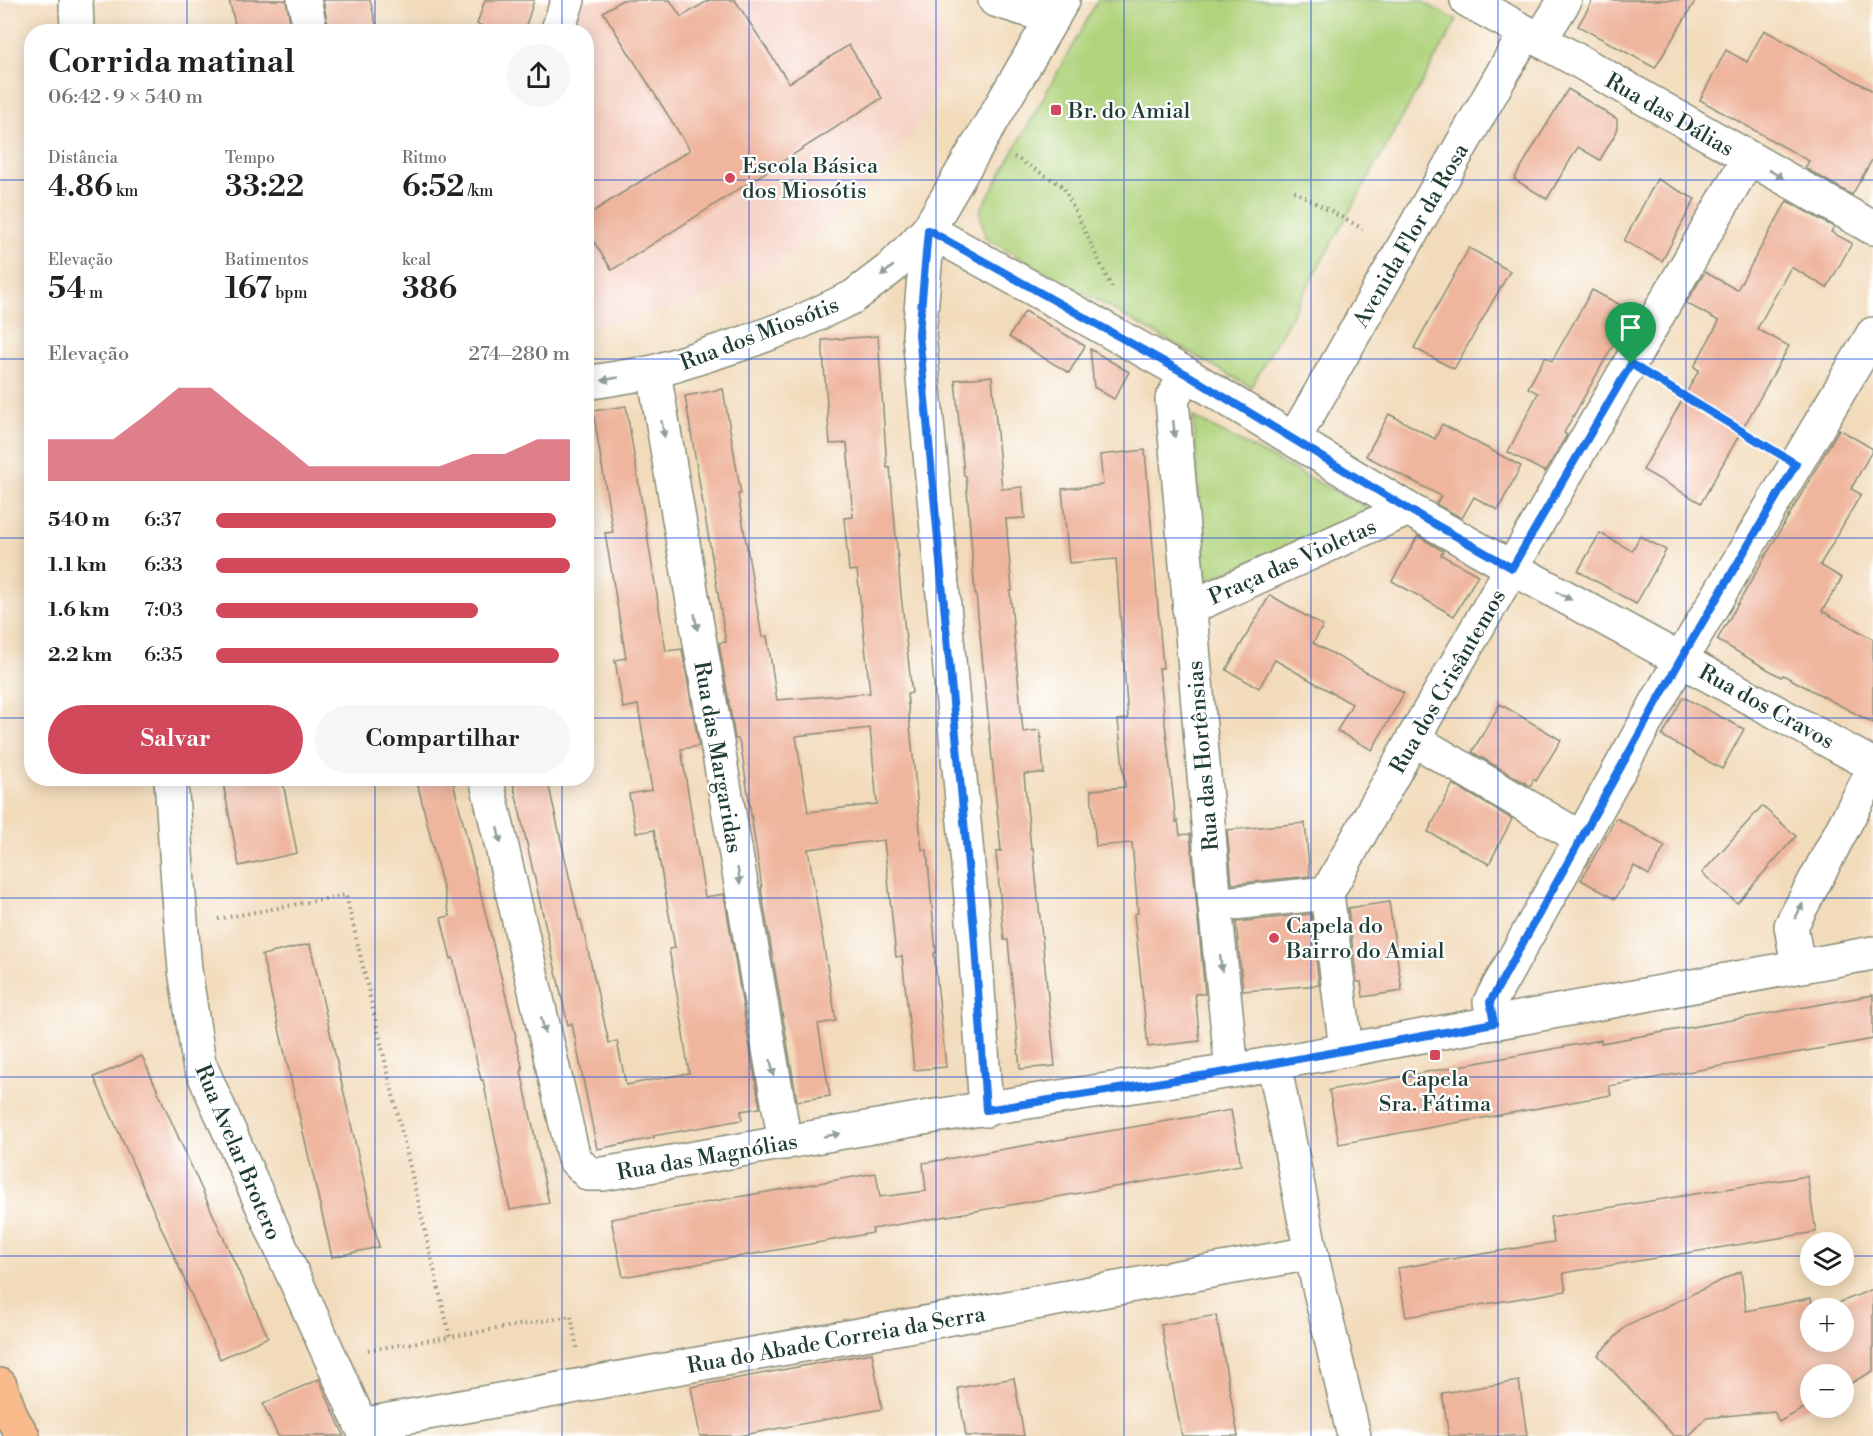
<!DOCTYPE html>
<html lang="pt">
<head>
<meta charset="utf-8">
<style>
	body { margin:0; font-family:"Libre Bodoni",serif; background:#f6f6f6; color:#202124; height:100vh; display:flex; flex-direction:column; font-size:22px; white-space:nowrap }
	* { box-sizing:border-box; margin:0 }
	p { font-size:20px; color:#757577 }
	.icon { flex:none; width:33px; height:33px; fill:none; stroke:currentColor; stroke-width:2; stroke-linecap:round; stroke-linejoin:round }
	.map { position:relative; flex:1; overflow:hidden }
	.side { position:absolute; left:24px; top:24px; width:570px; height:762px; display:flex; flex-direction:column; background:#fff; border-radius:24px; box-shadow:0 3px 15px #0003 }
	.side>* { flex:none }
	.tools { position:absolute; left:1800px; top:1232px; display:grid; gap:12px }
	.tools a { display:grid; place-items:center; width:54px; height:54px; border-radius:50%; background:#fff; box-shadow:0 3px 15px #0003; font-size:30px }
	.pin { position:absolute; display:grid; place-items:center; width:51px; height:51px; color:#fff; margin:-62px -26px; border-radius:50% 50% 50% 0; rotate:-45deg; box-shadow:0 0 6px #0007 }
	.pin .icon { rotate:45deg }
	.round { display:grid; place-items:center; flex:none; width:63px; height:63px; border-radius:32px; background:#f6f6f6 }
	.overview { display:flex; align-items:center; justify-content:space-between; height:102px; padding:0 24px }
	h1 { font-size:33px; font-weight:600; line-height:45px }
	.metrics { display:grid; grid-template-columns:repeat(3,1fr); gap:9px; height:102px; padding:6px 24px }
	.metrics div { display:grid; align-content:center }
	.metrics b { font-size:30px; font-weight:600 }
	.metrics small { font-size:16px; font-weight:400 }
	.metrics p { font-size:16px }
	.chart { height:168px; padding:12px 24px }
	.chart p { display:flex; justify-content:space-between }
	.chart svg { width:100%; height:108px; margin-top:6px; fill:#d1495b; opacity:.7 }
	.action { display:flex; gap:12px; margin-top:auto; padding:12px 24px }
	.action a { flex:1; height:69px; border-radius:36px; background:#d1495b; color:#fff; font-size:24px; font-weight:600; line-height:69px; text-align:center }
	.action a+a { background:#f6f6f6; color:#202124 }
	ul { padding:0 24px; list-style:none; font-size:20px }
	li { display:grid; grid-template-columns:96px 72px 1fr; align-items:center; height:45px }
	li i { height:15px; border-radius:8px; background:#d1495b }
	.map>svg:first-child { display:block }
</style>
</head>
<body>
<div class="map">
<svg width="1873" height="1436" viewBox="0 0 1873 1436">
	<rect width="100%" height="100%" fill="#fff"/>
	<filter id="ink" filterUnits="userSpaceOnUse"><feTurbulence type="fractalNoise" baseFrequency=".0167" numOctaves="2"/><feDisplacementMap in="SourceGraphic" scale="12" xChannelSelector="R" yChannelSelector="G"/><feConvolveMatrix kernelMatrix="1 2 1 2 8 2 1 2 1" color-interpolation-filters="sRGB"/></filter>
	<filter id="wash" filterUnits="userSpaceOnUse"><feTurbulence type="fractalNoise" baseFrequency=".008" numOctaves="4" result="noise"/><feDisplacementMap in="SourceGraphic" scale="24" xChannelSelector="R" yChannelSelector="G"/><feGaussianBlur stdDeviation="1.35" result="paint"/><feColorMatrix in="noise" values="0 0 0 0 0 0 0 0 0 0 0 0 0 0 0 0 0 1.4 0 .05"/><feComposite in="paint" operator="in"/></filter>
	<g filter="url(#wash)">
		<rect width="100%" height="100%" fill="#f2dbbb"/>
		<path fill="#f6d2c4" d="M 579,0 L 911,0 L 932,10 L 941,23 L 945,35 L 944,66 L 938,87 L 928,109 L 897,152 L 850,203 L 811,240 L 771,267 L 712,294 L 680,306 L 636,318 L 601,325 L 587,326 L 586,32 L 569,32 Z"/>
		<g fill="#b0d37c" stroke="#688858" stroke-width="1.5">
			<path d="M 1098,0 L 1419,0 L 1457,20 L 1251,387 L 985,238 L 980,211 Z"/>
			<path d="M 1193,417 L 1371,510 L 1206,581 Z"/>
		</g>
		<g id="blocks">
			<g fill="#efb59d" fill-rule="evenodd">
				<path d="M 229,0 L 286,0 L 292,32 L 237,32 Z"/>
				<path d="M 323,0 L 370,0 L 378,32 L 329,32 Z"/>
				<path d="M 485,0 L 534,0 L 524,32 L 500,32 L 477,24 Z"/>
				<path d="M 622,0 L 670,0 L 681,17 L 709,0 L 735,0 L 789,83 L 849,45 L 882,98 L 612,270 L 586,230 L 586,216 L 690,150 L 603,12 Z"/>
				<path d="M 1593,0 L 1696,0 L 1655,68 L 1578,26 Z"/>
				<path d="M 1764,30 L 1873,91 L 1873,158 L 1852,195 L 1805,168 L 1809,161 L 1700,100 L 1726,50 L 1747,62 Z"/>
				<path d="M 1568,89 L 1617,119 L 1617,131 L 1600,160 L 1578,147 L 1547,199 L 1514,179 Z"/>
				<path d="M 1657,179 L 1695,199 L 1662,261 L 1624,241 Z"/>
				<path d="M 1787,201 L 1834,227 L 1831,232 L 1852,243 L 1827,288 L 1791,267 L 1757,329 L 1789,346 L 1701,503 L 1643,470 L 1699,370 L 1694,367 L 1719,321 L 1686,303 L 1705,272 L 1737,290 Z"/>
				<path d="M 1469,248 L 1510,271 L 1454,369 L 1414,348 Z"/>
				<path d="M 1592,290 L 1632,311 L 1564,433 L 1567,435 L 1545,472 L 1508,452 L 1538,393 L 1528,388 L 1545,357 L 1552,361 Z"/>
				<path d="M 1025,311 L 1085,346 L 1069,373 L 1009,337 Z"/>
				<path d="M 878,336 L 887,468 L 890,467 L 901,595 L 912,693 L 907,694 L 922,850 L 927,850 L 936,953 L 934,953 L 946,1067 L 914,1070 L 902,956 L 896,957 L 884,840 L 808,849 L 836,1021 L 818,1024 L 830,1096 L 797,1101 L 761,888 L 762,888 L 741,747 L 738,739 L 735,739 L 719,643 L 726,642 L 685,396 L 723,389 L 741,494 L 738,494 L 762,637 L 767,636 L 777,700 L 870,693 L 857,570 L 849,571 L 844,518 L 853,517 L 847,443 L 830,444 L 822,340 ZM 870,728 L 877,804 L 808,812 L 796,736 Z"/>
				<path d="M 1090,349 L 1129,372 L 1114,399 L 1094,387 Z"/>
				<path d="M 992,376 L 1002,489 L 1022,487 L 1025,518 L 1006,519 L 1012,591 L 1010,591 L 1023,732 L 1040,730 L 1044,773 L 1024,774 L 1031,849 L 1033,848 L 1055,1066 L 1020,1069 L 1008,940 L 1004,940 L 996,852 L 1001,851 L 976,594 L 975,594 L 966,476 L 964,476 L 955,380 Z"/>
				<path d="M 626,406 L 666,651 L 682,649 L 699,746 L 681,749 L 705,897 L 724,894 L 760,1108 L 741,1111 L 742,1120 L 653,1136 L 654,1138 L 597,1149 L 572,1023 L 568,1025 L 512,778 L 547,778 L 579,920 L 581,920 L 609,1043 L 617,1041 L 626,1085 L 689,1073 L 682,1028 L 683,1028 L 669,949 L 675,948 L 654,830 L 636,833 L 629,794 L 652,790 L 638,705 L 623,708 L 615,660 L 626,658 L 605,533 L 613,532 L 593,411 Z"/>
				<path d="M 1389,414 L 1435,439 L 1442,424 L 1521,466 L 1498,510 L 1474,497 L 1462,518 L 1436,504 L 1441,496 L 1366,456 Z"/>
				<path d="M 1839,429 L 1873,449 L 1851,489 L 1861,494 L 1820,565 L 1842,578 L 1822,611 L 1873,639 L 1873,723 L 1783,675 L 1781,677 L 1717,640 Z"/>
				<path d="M 1145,450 L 1163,668 L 1159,668 L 1176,822 L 1178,821 L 1180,835 L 1190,834 L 1205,994 L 1195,994 L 1200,1041 L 1148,1047 L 1134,914 L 1138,913 L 1132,843 L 1096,846 L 1091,790 L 1125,787 L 1118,720 L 1128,719 L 1116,559 L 1069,563 L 1062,489 L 1103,485 L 1100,455 Z"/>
				<path d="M 1600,533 L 1632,551 L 1640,536 L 1666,550 L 1636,604 L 1578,571 Z"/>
				<path d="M 1418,536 L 1443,551 L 1441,555 L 1478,575 L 1454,616 L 1392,581 Z"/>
				<path d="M 1270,595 L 1323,626 L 1313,643 L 1404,693 L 1372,750 L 1337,731 L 1352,704 L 1275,660 L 1259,688 L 1226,670 Z"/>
				<path d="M 1683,697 L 1744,729 L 1722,769 L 1662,736 Z"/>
				<path d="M 1500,704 L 1561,740 L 1536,781 L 1534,779 L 1530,786 L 1472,752 Z"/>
				<path d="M 222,778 L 282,778 L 297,853 L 239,866 Z"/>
				<path d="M 416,778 L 452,778 L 516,1037 L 515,1038 L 523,1070 L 521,1071 L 549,1203 L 510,1210 L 483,1080 L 481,1080 L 453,958 L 451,959 L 441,918 L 450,916 Z"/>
				<path d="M 1453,784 L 1512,819 L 1489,864 L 1428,832 Z"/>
				<path d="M 1762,806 L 1796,836 L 1737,903 L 1702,873 Z"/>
				<path d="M 1616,818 L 1665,846 L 1649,875 L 1634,866 L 1615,899 L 1581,880 Z"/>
				<path d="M 1305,823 L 1310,876 L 1232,884 L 1227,830 Z"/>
				<path d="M 1389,902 L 1402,991 L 1363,997 L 1361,982 L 1357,982 L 1348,908 Z"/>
				<path d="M 1311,914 L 1319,985 L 1243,991 L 1236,922 Z"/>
				<path d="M 310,944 L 379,1247 L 332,1257 L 262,955 Z"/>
				<path d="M 1873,995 L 1873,1039 L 1609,1086 L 1611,1095 L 1339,1144 L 1329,1090 L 1601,1040 L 1601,1043 Z"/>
				<path d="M 142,1056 L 268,1337 L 220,1359 L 94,1077 Z"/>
				<path d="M 1231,1110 L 1241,1165 L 872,1229 L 873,1233 L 623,1277 L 611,1219 L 876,1173 L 880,1197 L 926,1191 L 923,1163 Z"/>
				<path d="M 1807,1176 L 1816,1232 L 1563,1273 L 1566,1291 L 1406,1317 L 1398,1268 L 1554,1242 L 1550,1217 Z"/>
				<path d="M 1741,1271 L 1746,1311 L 1811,1298 L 1813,1308 L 1810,1308 L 1810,1341 L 1844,1341 L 1844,1308 L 1826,1308 L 1873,1289 L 1873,1371 L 1844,1387 L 1844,1374 L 1810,1374 L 1810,1405 L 1779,1422 L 1774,1411 L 1706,1418 L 1689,1436 L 1674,1436 L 1598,1355 L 1627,1325 Z"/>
				<path d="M 1216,1315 L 1238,1436 L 1182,1436 L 1161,1325 Z"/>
				<path d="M 872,1353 L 882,1409 L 738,1436 L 700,1436 L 691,1387 Z"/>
				<path d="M 1014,1378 L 1024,1436 L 966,1436 L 958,1388 Z"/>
				<path d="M 319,1379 L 344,1436 L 278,1436 L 263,1404 Z"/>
				<path d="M 1519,1381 L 1527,1436 L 1449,1436 L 1442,1393 Z"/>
			</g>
		</g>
	</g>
	<g filter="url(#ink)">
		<use href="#blocks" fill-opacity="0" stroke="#888c78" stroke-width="1.5"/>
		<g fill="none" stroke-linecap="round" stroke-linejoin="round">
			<defs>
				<g id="street">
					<path d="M 76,0 L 77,32"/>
					<path d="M 304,0 L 311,32"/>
					<path d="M 995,0 L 1053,18"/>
					<path d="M 1467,0 L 1582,63 L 1873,228"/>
					<path d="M 557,32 L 568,0"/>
					<path d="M 1540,40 L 1565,0"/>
					<path d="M 928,230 L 1186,374 L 1408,509 L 1512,568 L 1873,765"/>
					<path d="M 928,230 L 919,335 L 974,930 L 986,1110"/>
					<path d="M 654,372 L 785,1143"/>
					<path d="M 1186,374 L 1172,399 L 1215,905 L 1232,1071"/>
					<path d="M 586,383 L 654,372 L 747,342 L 800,322 L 853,297 L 891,268 L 928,230 L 1063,0"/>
					<path d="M 1294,439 L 1526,32"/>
					<path d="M 1189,608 L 1408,509"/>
					<path d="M 1413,739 L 1581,838"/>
					<path d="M 171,778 L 178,884 L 185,970 L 199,1063 L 284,1255 L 366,1436"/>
					<path d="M 486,778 L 574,1159 L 589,1174 L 603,1174 L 935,1116 L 1232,1071 L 1873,953"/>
					<path d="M 1327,893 L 1413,739 L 1748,159"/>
					<path d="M 1215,905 L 1327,893 L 1346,1050"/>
					<path d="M 1798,966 L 1791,926 L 1873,771"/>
					<path d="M 1494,1023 L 1490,1002 L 1681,659 L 1873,334"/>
					<path d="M 1274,1063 L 1311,1253 L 1354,1436"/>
					<path d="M 361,1425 L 1311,1253"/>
				</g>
				<path id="highway" d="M 0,1385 L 12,1418 L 23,1436"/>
			</defs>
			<use href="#street" stroke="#888c78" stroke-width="36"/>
			<use href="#highway" stroke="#888c78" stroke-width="36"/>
			<g stroke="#888c78" stroke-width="4" stroke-dasharray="1.5 4.5" stroke-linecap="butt">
				<path d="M 1014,157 L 1063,186 L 1113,290"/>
				<path d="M 1294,191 L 1363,229"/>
				<path d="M 1659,382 L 1766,446"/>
				<path d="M 218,919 L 346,895 L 450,1337 L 571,1316 L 577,1348"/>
				<path d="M 368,1350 L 450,1337"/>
			</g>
			<use href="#street" stroke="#fff" stroke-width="33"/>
			<use href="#highway" stroke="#fabb8c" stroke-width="33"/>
		</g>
		<defs><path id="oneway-solid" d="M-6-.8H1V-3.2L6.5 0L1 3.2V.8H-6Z" transform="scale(1.5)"/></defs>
		<g fill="#8f9e9a">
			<use href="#oneway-solid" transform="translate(1776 174) rotate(29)"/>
			<use href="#oneway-solid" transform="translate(887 271) rotate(140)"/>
			<use href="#oneway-solid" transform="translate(610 379) rotate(170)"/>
			<use href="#oneway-solid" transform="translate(663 429) rotate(80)"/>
			<use href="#oneway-solid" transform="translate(1174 429) rotate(85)"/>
			<use href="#oneway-solid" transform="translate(1564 596) rotate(28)"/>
			<use href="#oneway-solid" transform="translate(696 622) rotate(80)"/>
			<use href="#oneway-solid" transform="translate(499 835) rotate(77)"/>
			<use href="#oneway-solid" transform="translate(739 876) rotate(80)"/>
			<use href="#oneway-solid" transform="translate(1799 911) rotate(-63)"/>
			<use href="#oneway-solid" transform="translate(1221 963) rotate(84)"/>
			<use href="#oneway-solid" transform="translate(543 1025) rotate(77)"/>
			<use href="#oneway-solid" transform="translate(772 1068) rotate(80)"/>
			<use href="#oneway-solid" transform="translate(832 1135) rotate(-10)"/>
		</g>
	</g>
	<g fill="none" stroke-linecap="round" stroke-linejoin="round" filter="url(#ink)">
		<defs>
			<path id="route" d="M 928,230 L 1186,374 L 1408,509 L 1512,568 L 1631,364 L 1796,464 L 1681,659 L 1490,1002 L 1494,1023 L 1232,1071 L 986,1110 L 974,930 L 919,334 Z"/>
		</defs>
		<use href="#route" stroke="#fff" stroke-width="12"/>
		<use href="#route" stroke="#1a73e8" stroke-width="8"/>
	</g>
	<path fill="none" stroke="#1d4ed8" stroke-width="1.5" stroke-opacity="0.55" d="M 187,0 L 187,32M 375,0 L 375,32M 562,0 L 562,32M 749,0 L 749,1436M 936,0 L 936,1436M 1124,0 L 1124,1436M 1311,0 L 1311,1436M 1498,0 L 1498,1436M 1686,0 L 1686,1436M 0,180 L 32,180M 586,180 L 1873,180M 0,359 L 32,359M 586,359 L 1873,359M 0,538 L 32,538M 586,538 L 1873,538M 0,718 L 32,718M 586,718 L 1873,718M 187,778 L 187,1436M 375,778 L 375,1436M 562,778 L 562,1436M 0,898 L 1873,898M 0,1077 L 1873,1077M 0,1256 L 1810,1256M 1844,1256 L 1873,1256"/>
	<g fill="#d1495b" stroke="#fff" stroke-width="2">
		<rect x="1050" y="104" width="12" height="12" rx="3"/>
		<circle cx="730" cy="178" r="6"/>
		<circle cx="1274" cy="938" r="6"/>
		<rect x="1429" y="1049" width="12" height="12" rx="3"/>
	</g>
	<g text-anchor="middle" stroke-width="4.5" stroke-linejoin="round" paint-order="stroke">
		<g font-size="22" fill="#1f3d34" stroke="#fff" text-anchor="start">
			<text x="1068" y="118">Br. do Amial</text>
			<text x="742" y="173">Escola Básica<tspan x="742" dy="25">dos Miosótis</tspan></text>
			<text x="1286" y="933">Capela do<tspan x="1286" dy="25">Bairro do Amial</tspan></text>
			<text x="1435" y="1086" text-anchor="middle">Capela<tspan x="1435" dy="25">Sra. Fátima</tspan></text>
		</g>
		<g font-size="22" fill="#1f3d34" stroke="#fff">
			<text transform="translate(1670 114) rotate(30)" y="8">Rua das Dálias</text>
			<text transform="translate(1410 235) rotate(-60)" y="8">Avenida Flor da Rosa</text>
			<text transform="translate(759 333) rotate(-21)" y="8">Rua dos Miosótis</text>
			<text transform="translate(1292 561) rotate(-24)" y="8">Praça das Violetas</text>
			<text transform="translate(1447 681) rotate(-60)" y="8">Rua dos Crisântemos</text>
			<text transform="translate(1767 706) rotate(29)" y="8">Rua dos Cravos</text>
			<text transform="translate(1202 756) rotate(-95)" y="8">Rua das Hortênsias</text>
			<text transform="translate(719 757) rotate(80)" y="8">Rua das Margaridas</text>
			<text transform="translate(239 1152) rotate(67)" y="8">Rua Avelar Brotero</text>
			<text transform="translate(707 1156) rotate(-10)" y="8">Rua das Magnólias</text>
			<text transform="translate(836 1339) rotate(-10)" y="8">Rua do Abade Correia da Serra</text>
		</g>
	</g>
</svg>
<div class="tools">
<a><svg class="icon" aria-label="layers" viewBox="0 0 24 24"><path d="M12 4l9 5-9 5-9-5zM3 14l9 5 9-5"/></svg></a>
<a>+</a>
<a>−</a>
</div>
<div class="pin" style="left:1631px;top:364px;background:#1e9e55"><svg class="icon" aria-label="arrive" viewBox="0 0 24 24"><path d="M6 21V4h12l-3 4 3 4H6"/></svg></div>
<section class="side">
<div class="overview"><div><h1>Corrida matinal</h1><p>06:42 · 9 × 540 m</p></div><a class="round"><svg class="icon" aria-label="share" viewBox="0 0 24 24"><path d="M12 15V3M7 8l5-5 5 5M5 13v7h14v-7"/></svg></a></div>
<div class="metrics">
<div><p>Distância</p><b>4.86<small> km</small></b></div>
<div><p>Tempo</p><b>33:22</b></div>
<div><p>Ritmo</p><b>6:52<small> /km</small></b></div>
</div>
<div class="metrics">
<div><p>Elevação</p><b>54<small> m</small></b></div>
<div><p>Batimentos</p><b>167<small> bpm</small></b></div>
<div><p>kcal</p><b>386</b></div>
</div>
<div class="chart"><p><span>Elevação</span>274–280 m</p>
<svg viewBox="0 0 160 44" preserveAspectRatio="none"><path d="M0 44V27L10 27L20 27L30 17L40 6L50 6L60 17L70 27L80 38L90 38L100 38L110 38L120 38L130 33L140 33L150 27L160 27V44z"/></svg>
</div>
<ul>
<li><b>540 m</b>6:37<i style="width:96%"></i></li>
<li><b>1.1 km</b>6:33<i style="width:100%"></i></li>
<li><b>1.6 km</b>7:03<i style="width:74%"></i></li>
<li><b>2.2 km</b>6:35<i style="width:97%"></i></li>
</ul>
<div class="action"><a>Salvar</a><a>Compartilhar</a></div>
</section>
</div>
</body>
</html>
